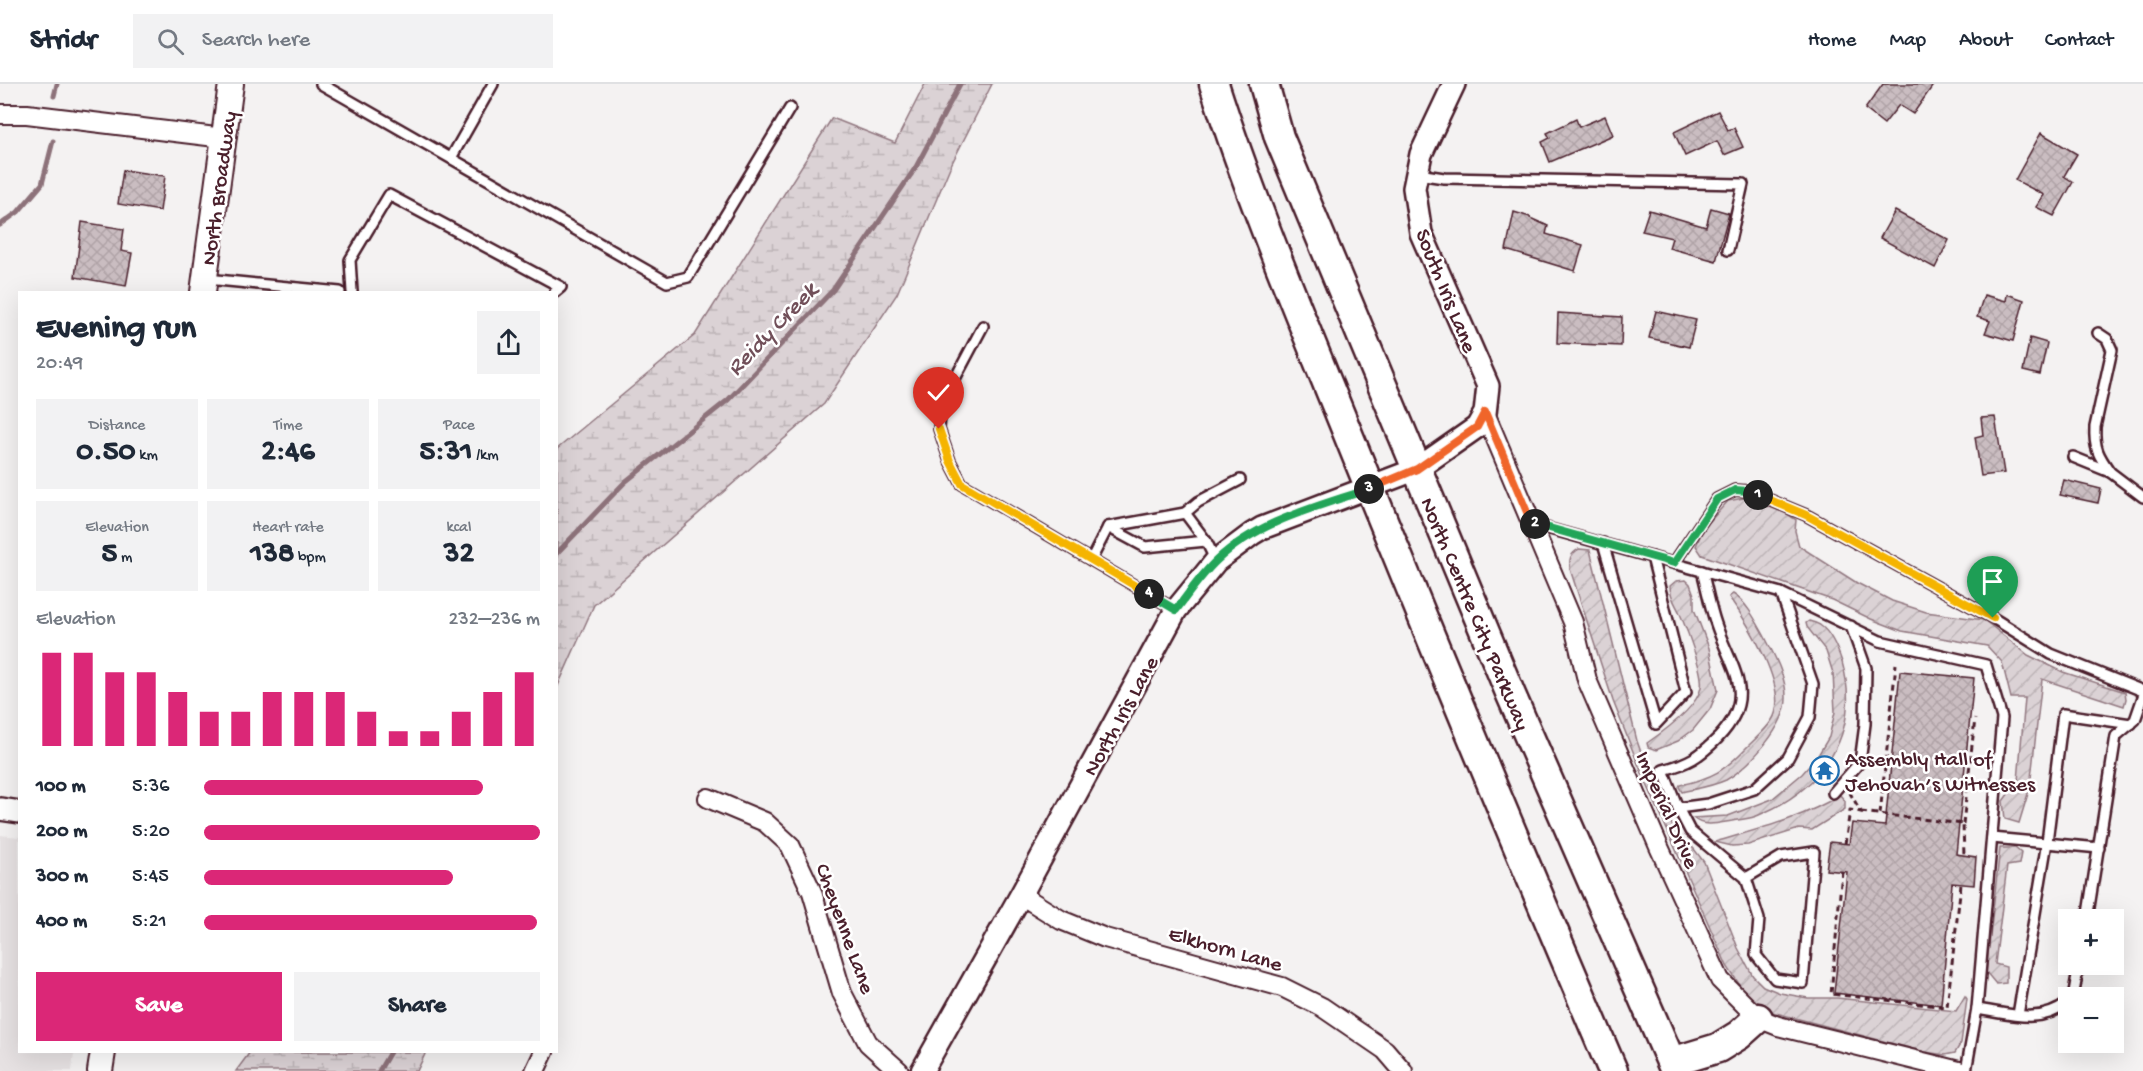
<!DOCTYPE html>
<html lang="en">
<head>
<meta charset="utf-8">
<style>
	body { margin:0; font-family:"Gochi Hand",sans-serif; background:#f2f2f3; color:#1f2937; height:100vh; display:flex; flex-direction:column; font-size:22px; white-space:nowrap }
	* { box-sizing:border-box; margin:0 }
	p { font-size:20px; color:#747a83 }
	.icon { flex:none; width:33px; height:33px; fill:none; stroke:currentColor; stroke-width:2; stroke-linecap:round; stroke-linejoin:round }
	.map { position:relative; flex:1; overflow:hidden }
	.sheet { position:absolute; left:18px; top:207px; width:540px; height:762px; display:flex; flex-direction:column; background:#fff; border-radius:0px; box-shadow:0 6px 24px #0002 }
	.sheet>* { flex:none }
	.buttons { position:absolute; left:2058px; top:825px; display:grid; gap:12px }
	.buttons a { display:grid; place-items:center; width:66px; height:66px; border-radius:0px; background:#fff; box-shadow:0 6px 24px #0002; font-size:30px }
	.pin { position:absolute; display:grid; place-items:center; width:51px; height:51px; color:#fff; margin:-62px -26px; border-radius:50% 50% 50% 0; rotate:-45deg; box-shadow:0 0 6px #0007 }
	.pin .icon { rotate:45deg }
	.km { position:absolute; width:30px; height:30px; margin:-15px; border-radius:50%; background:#222; color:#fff; font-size:16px; line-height:30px; text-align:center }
	.round { display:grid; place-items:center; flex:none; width:63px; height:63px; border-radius:0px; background:#f2f2f3 }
	.overview { display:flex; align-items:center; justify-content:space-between; height:102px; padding:0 18px }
	h1 { font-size:33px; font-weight:700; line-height:45px }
	.stats { display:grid; grid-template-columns:repeat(3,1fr); gap:9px; height:102px; padding:6px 18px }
	.stats div { display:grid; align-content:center; border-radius:0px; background:#f2f2f3; text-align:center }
	.stats b { font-size:30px; font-weight:700 }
	.stats small { font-size:16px; font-weight:400 }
	.stats p { font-size:16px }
	.chart { height:168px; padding:12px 18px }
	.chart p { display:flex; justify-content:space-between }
	.chart svg { width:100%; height:108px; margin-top:6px; stroke:#db2777; stroke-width:6 }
	.cta { display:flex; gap:12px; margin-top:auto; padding:12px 18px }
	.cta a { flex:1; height:69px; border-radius:0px; background:#db2777; color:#fff; font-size:24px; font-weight:700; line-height:69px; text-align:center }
	.cta a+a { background:#f2f2f3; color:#1f2937 }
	ul { padding:0 18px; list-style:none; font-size:20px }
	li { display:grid; grid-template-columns:96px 72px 1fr; align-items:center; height:45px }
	li i { height:15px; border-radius:8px; background:#db2777 }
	header { display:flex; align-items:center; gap:36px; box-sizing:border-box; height:84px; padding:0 30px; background:#fff; border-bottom:2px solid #e0e1e3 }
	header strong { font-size:28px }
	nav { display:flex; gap:33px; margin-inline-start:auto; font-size:21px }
	.search { width:420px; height:54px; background:#f2f2f3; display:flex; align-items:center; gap:15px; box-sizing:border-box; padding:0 21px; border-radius:0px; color:#747a83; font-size:22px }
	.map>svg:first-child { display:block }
</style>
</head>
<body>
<header>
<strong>Stridr</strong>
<div class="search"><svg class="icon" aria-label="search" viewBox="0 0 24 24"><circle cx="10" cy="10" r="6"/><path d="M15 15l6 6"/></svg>Search here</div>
<nav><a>Home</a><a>Map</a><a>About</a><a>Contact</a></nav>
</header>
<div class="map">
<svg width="2143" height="987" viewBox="0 0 2143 987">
	<defs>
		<pattern id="wetland-marsh" width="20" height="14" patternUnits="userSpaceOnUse" patternTransform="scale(1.5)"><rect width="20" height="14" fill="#dbd2d5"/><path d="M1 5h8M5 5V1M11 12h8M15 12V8" fill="none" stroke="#bdb4b7"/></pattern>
		<pattern id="garden-furrows" width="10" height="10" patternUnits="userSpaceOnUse" patternTransform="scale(1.5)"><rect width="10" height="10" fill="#dbd2d5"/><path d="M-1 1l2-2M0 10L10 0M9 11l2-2" fill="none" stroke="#bdb4b7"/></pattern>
		<pattern id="building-cross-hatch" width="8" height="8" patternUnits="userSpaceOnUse" patternTransform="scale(1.5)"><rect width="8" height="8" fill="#cabdc1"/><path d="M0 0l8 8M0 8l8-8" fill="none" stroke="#afa2a6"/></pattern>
	</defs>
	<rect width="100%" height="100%" fill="#f4f2f2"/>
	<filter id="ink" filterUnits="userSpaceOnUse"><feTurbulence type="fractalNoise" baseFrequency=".0167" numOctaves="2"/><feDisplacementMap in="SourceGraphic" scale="12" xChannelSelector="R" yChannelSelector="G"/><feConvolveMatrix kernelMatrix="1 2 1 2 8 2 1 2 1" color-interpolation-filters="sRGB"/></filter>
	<g filter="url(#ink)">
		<path fill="#e7e2e3" d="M 0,751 L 19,753 L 20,968 L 74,968 L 72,987 L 0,987 Z"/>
		<g fill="url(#wetland-marsh)" stroke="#927880" stroke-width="1.5">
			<path d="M 925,0 L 992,0 L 950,83 L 897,210 L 824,320 L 594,521 L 557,604 L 557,365 L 695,251 L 832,34 L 895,59 Z"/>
			<path d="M 250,968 L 426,968 L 417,987 L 236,987 Z"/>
		</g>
		<g fill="url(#garden-furrows)" stroke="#927880" stroke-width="1.5">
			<path d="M 1743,414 L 1781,426 L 1796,436 L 1795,447 L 1799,462 L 1857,499 L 1892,517 L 1926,528 L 1984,536 L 2028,571 L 2063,588 L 2125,608 L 2126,615 L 2124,622 L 2042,595 L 2030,703 L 2019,739 L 2005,735 L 2003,717 L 2018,697 L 2025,614 L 2011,614 L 2002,578 L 1987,562 L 1902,547 L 1871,535 L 1832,516 L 1702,471 L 1696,462 L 1703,445 L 1728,417 Z"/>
			<path d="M 1579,465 L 1590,466 L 1637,657 L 1649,691 L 1675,747 L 1694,765 L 1704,778 L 1738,864 L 1753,892 L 1763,902 L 1780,909 L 1808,914 L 1837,914 L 1956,927 L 1965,912 L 1967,915 L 1961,959 L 1955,969 L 1945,971 L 1925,968 L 1772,928 L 1745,909 L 1727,882 L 1638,680 L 1613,617 L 1570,485 C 1569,475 1570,470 1579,465 Z"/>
			<path d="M 1686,496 L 1690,500 L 1694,511 L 1694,525 L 1709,564 L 1718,606 L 1710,625 L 1693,646 L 1678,657 L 1656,666 L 1648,663 L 1647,659 C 1663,648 1698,623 1701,603 C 1704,590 1687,546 1681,532 C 1677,521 1670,515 1670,502 L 1676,497 Z"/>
			<path d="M 1733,510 C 1747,518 1757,539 1765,553 C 1774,571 1786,592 1786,613 C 1787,641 1749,683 1726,696 C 1713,702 1695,705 1682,708 L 1679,703 L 1680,701 C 1713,694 1724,687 1747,663 C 1755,655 1766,646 1772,636 C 1791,607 1747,538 1729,513 Z"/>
			<path d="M 1809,537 C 1812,538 1818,539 1821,542 C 1831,549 1838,566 1842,578 C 1862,648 1824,704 1759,731 C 1751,735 1741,735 1732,737 C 1719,739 1704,744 1693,734 L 1728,732 L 1772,715 L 1802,690 L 1817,673 L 1829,653 L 1835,628 L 1833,589 L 1826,567 L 1807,543 L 1806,539 Z"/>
			<path d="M 1840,711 L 1845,717 L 1845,725 L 1812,746 L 1799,745 L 1748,761 L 1732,762 L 1715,758 C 1758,745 1801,735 1840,711 Z"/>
			<path d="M 2000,764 L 2015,764 L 2021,769 L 2019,780 L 2007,782 L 1995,880 L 2006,883 L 2006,899 L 1996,900 L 1986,888 Z"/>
		</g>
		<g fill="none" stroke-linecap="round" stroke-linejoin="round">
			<g stroke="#8d727a" stroke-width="5">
				<path d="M 54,12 L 57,0"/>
				<path d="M 0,141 L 18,128 L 42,100 L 53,57"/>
				<path d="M 556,470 L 625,398 L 728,316 L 833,206 L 916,83 L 960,0"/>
				<path d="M 379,987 L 390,968"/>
			</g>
		</g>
		<g fill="url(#building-cross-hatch)" stroke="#4a1f2b" stroke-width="1.5">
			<path d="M 1883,0 L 1934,0 L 1913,30 L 1899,21 L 1884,40 L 1865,25 Z"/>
			<path d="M 1718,27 L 1728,46 L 1734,44 L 1743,63 L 1724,71 L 1717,57 L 1685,72 L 1674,48 Z"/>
			<path d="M 1605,32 L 1613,51 L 1550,78 L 1542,58 L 1550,54 L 1547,49 L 1576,35 L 1579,43 Z"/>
			<path d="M 2041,49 L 2077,70 L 2064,92 L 2073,98 L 2054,132 L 2036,123 L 2044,111 L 2015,96 Z"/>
			<path d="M 123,86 L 165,92 L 160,127 L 118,120 Z"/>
			<path d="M 1711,124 L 1729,129 L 1716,177 L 1669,164 L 1672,154 L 1642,147 L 1649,126 L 1706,143 Z"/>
			<path d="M 1895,127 L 1949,156 L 1935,184 L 1880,154 Z"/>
			<path d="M 1514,128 L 1530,133 L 1530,134 L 1548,142 L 1546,150 L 1583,161 L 1575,187 L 1506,166 Z"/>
			<path d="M 82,138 L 124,145 L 121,167 L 132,169 L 126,202 L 75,193 Z"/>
			<path d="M 2007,210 L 2024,216 L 2013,257 L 1985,249 L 1990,237 L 1977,233 L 1984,211 L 2006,217 Z"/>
			<path d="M 1656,227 L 1696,236 L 1689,263 L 1649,254 Z"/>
			<path d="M 1558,229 L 1622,233 L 1621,262 L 1557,259 Z"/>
			<path d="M 2030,254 L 2047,259 L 2040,291 L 2023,287 Z"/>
			<path d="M 1995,333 L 2004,389 L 1981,392 L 1975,353 L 1983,351 L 1981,334 Z"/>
			<path d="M 2064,396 L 2101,405 L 2098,419 L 2060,411 Z"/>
			<path d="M 1900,587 L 1974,594 L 1956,770 L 1976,773 L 1974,801 L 1952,799 L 1941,921 L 1834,909 L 1847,788 L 1826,786 L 1830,758 L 1849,760 L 1852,739 L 1885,742 Z"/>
		</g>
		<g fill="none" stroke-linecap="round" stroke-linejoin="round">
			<defs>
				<g id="service">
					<path d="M 321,0 L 667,198 L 688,193 L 790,24"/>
					<path d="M 451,74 L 493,0"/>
					<path d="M 1418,90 L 1444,94 L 1743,100 L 1728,166"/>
					<path d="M 207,195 L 340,208"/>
					<path d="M 352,208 L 350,176 L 389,111 L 561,203 L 555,208"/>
					<path d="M 983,242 L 941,321 L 939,345 L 950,377 L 962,400 L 1091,476"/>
					<path d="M 2098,249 L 2107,255 L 2112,266 L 2095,343 C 2094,364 2098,371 2110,388"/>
					<path d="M 2073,373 L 2110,388 L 2143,413"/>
					<path d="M 1532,440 L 1781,509 L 1880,557 L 1986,581 L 2002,634 L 1977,925 L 1966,987"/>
					<path d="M 1108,443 L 1145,463 L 1206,457"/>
					<path d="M 1603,459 L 1656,640 L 1686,608 L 1652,473"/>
					<path d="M 1216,477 L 1206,457 L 1185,429 L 1198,418 L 1240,396"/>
					<path d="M 1674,479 L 1717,415 L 1735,406 L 1748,407 L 1806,431 L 1993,534 L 2051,570 L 2143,607"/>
					<path d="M 1702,487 C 1707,505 1710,523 1716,540 C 1731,585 1759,611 1718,654 C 1699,673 1689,679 1663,686 L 1678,724 L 1708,720 L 1754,705 L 1788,674 L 1810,633 L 1813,600 L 1781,509"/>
					<path d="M 1176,526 L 1091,476 L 1108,443 L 1185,429"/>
					<path d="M 1833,709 L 1860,678 L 1865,640 L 1866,584 L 1851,542"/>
					<path d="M 1678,724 L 1690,747 L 1746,794 L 1759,835 L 1756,871 L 1775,895 L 1803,899 L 1814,768 L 1781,773 L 1746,794"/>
					<path d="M 1992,754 L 2099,764"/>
					<path d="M 2087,836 L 2116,652 L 2135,636 L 2143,613"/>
					<path d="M 2073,914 L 2079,880"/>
					<path d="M 1977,925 C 2011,930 2039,941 2068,919"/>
					<path d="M 2018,931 L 2047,758 L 2063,630 L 2131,640"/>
				</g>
				<g id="minor">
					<path d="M 0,30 L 27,30 L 224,54"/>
					<path d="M 1485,329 L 1573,538 L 1587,596 L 1659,763 L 1720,896 L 1758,934 L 1778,942 L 1959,987"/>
					<path d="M 708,714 L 765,738 L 790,761 L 812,808 L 842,909 L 868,959 L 899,987"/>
					<path d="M 1021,811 L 1061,836 L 1105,854 L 1282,903 L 1322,923 L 1385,966 L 1403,987"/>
					<path d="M 535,987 L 544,968"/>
				</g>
				<g id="tertiary">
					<path d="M 0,725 L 20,728"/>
					<path d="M 922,987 L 1021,811 L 1176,526 L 1216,477 L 1252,450 L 1262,444 L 1417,385 L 1477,343 L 1485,329 L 1488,302 L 1421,149 L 1414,104 L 1421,70 L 1454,0"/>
				</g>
				<g id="secondary">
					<path d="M 203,208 L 231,0"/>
					<path d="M 100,987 L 103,968"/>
				</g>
				<g id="trunk">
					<path d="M 1214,0 C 1253,122 1304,241 1352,360 C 1437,570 1524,779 1613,987"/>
					<path d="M 1264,0 L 1279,53 L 1511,611 L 1675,987"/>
					<path d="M 1672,978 L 1718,964 L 1739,951 L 1758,934"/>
				</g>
			</defs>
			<use href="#service" stroke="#4a1f2b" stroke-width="14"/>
			<use href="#minor" stroke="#4a1f2b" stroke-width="22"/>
			<use href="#tertiary" stroke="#4a1f2b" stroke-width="26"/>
			<use href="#secondary" stroke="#4a1f2b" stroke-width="28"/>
			<use href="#trunk" stroke="#4a1f2b" stroke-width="33"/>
			<g stroke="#4a1f2b" stroke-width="3" stroke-dasharray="6 4.5" stroke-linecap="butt">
				<path d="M 1861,728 L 1963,740 L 1964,772"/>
				<path d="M 1880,730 L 1896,580"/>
				<path d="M 1963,740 L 1975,635"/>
				<path d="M 1845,760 L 1850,726 L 1861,728 L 1850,709"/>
				<path d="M 1842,787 L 1831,910 L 1947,923 L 1961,800"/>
			</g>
			<use href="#service" stroke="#fff" stroke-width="9"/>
			<use href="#minor" stroke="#fff" stroke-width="18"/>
			<use href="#tertiary" stroke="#fff" stroke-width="21"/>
			<use href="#secondary" stroke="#fff" stroke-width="24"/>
			<use href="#trunk" stroke="#fff" stroke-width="28"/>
		</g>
	</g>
	<g fill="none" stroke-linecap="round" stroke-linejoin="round" filter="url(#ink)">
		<defs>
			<path id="split-1" d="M 1758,411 L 1806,431 L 1993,534"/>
			<path id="split-2" d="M 1535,440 L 1674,479 L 1717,415 L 1735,406 L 1748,407 L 1758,411"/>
			<path id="split-3" d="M 1369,405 L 1417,385 L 1477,343 L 1485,328 L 1532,440 L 1535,440"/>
			<path id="split-4" d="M 1149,510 L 1176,526 C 1189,509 1201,491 1217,476 C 1258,437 1317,423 1369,405"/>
			<path id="split-5" d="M 939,345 L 950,377 L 962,400 L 1149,510"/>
		</defs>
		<use href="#split-1" stroke="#fff" stroke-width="12"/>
		<use href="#split-2" stroke="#fff" stroke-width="12"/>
		<use href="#split-3" stroke="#fff" stroke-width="12"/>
		<use href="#split-4" stroke="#fff" stroke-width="12"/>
		<use href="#split-5" stroke="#fff" stroke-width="12"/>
		<use href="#split-1" stroke="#f5b400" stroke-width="8"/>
		<use href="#split-2" stroke="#22a559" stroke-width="8"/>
		<use href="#split-3" stroke="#f0652b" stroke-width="8"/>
		<use href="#split-4" stroke="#22a559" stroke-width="8"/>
		<use href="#split-5" stroke="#f5b400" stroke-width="8"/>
	</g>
	<defs>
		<symbol id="temple-ring" viewBox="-11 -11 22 22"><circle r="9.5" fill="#fff" stroke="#1f6fb2" stroke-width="1.5"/><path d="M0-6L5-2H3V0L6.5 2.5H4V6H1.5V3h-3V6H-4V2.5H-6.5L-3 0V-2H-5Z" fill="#1f6fb2"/></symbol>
	</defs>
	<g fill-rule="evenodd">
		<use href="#temple-ring" x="1808" y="670" width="33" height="33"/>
	</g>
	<g text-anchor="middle" stroke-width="5" stroke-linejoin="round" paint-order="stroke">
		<g font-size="22" fill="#4a1f2b" stroke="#fff">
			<text transform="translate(217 104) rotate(-82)" y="8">North Broadway</text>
			<text transform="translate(1448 206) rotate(68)" y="8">South Iris Lane</text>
			<text transform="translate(1477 529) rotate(67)" y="8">North Centre City Parkway</text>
			<text transform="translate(1119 631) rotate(-61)" y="8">North Iris Lane</text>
			<text transform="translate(1669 725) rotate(66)" y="8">Imperial Drive</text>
			<text transform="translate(847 844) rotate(70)" y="8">Cheyenne Lane</text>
			<text transform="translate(1226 863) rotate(16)" y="8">Elkhorn Lane</text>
		</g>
		<g font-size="22" fill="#4a1f2b" stroke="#fff" text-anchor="start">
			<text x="1845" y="681">Assembly Hall of<tspan x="1845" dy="25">Jehovah’s Witnesses</tspan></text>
		</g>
		<g font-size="24" font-style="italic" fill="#714f59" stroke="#fff">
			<text transform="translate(771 244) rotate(-46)" y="8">Reidy Creek</text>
		</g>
	</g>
</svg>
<div class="buttons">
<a>+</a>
<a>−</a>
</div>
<div class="pin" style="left:1993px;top:534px;background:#1e9e55"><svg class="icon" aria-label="arrive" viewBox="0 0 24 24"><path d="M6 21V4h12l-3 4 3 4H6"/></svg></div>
<div class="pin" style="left:939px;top:345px;background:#d93025"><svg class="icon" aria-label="check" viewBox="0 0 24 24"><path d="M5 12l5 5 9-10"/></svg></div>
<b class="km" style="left:1758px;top:411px">1</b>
<b class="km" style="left:1535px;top:440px">2</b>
<b class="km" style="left:1369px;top:405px">3</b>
<b class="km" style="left:1149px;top:510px">4</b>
<section class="sheet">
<div class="overview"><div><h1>Evening run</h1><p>20:49</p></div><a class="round"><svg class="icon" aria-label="share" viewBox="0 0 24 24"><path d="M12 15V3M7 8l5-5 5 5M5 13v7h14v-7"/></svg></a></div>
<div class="stats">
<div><p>Distance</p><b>0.50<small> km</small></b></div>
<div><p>Time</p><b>2:46</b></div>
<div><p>Pace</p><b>5:31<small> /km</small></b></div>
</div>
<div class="stats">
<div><p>Elevation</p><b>5<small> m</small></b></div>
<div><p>Heart rate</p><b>138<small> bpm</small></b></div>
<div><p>kcal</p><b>32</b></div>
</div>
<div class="chart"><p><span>Elevation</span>232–236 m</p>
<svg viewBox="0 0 160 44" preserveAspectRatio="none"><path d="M5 44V6M15 44V6M25 44V14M35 44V14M45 44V22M55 44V30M65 44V30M75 44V22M85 44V22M95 44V22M105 44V30M115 44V38M125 44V38M135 44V30M145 44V22M155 44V14"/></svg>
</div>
<ul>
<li><b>100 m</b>5:36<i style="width:83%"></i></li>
<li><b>200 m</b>5:20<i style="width:100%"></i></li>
<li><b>300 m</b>5:45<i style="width:74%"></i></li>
<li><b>400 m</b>5:21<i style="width:99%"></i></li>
</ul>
<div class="cta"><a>Save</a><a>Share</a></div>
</section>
</div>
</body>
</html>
